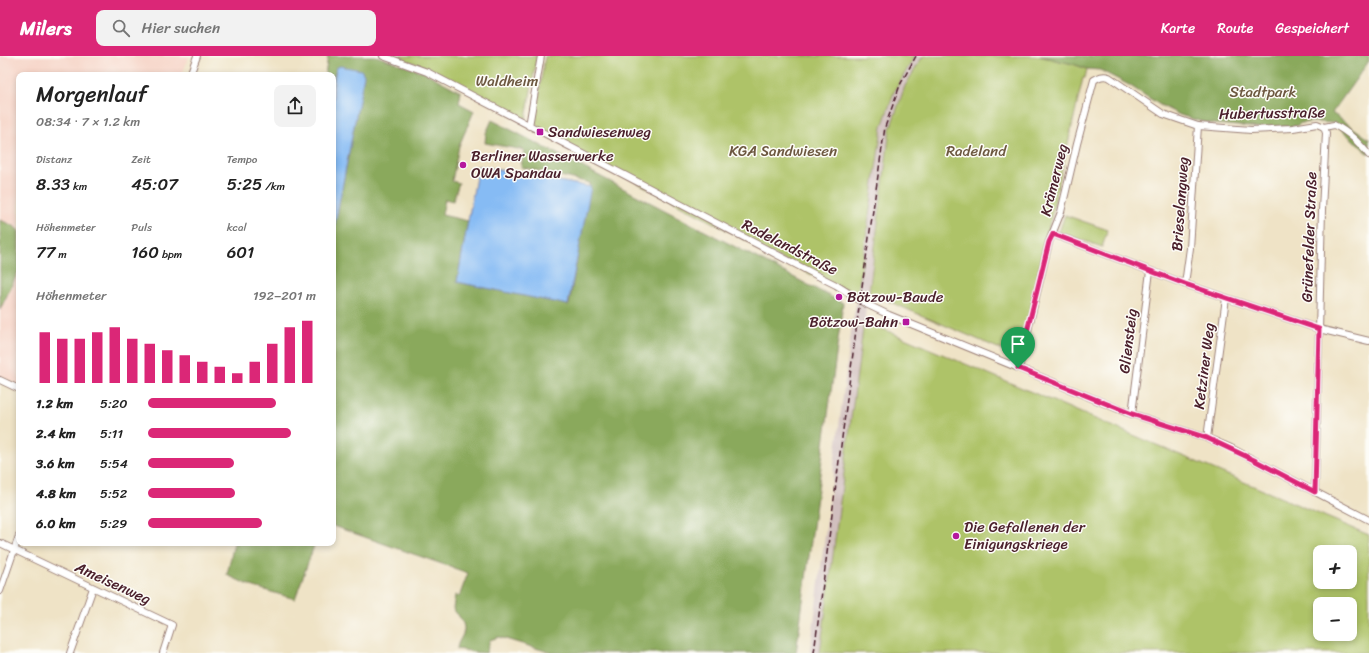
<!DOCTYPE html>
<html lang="de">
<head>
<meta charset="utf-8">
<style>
	body { margin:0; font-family:Sriracha,sans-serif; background:#f2f2f2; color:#222; height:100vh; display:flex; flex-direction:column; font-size:15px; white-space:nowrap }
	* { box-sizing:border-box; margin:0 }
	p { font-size:13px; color:#767676 }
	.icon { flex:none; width:22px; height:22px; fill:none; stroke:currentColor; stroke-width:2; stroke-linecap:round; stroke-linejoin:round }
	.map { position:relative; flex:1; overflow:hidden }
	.sheet { position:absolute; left:16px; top:16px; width:320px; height:474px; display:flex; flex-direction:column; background:#fff; border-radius:8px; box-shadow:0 2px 6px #0003 }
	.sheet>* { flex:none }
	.fabs { position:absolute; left:1313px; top:489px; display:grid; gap:8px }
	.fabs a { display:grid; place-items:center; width:44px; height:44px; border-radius:8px; background:#fff; box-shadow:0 2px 6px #0003; font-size:20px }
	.pin { position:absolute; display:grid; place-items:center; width:34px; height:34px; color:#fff; margin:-41px -17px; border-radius:50% 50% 50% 0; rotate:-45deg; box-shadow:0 0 4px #0007 }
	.pin .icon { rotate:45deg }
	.round { display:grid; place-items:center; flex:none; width:42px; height:42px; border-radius:8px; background:#f2f2f2 }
	.overview { display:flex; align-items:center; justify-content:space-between; height:68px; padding:0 20px }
	h1 { font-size:22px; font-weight:600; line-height:30px }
	.stats { display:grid; grid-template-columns:repeat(3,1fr); gap:6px; height:68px; padding:4px 20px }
	.stats div { display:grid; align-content:center }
	.stats b { font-size:17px; font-weight:600 }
	.stats small { font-size:11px; font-weight:400 }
	.stats p { font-size:11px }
	.chart { height:112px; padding:8px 20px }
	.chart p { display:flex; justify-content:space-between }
	.chart svg { width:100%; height:72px; margin-top:4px; stroke:#db2777; stroke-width:6 }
	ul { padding:0 20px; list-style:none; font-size:13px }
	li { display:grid; grid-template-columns:64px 48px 1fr; align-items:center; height:30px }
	li i { height:10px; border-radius:5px; background:#db2777 }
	header { display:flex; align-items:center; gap:24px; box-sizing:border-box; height:56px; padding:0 20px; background:#db2777; color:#fff }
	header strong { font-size:19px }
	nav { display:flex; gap:22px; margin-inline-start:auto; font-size:14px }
	.search { width:280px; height:36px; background:#f2f2f2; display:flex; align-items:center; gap:10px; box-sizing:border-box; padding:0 14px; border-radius:8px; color:#767676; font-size:15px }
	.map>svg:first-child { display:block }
</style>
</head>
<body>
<header>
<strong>Milers</strong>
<div class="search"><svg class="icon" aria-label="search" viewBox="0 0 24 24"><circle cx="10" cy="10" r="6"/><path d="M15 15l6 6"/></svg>Hier suchen</div>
<nav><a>Karte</a><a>Route</a><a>Gespeichert</a></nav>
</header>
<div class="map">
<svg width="1369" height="597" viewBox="0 0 1369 597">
	<rect width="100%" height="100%" fill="#fdfcf7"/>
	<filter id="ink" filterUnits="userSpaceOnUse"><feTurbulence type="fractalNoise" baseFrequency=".025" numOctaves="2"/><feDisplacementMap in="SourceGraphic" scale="8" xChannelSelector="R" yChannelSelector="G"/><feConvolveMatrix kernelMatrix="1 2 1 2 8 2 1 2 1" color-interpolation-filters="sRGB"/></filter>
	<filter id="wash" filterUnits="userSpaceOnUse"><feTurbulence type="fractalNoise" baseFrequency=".012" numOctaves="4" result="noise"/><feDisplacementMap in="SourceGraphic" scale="16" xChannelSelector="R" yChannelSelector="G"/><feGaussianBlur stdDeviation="0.9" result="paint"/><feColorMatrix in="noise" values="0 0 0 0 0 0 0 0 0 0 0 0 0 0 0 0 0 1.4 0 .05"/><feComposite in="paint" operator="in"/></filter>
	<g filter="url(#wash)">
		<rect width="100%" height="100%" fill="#efe3c6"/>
		<path fill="#f6d2c4" d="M 0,0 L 189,0 L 182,19 L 19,19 L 19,329 L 0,320 Z"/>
		<path fill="#d1bfbe" d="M 915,0 L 923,0 L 890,73 L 820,597 L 810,597 L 852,269 L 857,243 L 882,71 L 894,36 Z"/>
		<g fill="#aec368" stroke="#7c714a" fill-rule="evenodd">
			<path d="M 394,0 L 537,0 L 526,63 L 429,12 Z"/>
			<path d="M 545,0 L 915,0 L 894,36 L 882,71 L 857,243 L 587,100 L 536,69 L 534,66 Z"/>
			<path d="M 923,0 L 1039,0 L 1073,8 L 1087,13 L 1085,22 L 1083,22 L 1019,301 L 869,237 L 890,73 L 905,30 Z"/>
			<path d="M 1065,159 L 1108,174 L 1102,191 L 1059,176 Z"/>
			<path d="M 864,265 L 1369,479 L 1369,597 L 820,597 ZM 1320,496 L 1350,496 L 1350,526 L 1320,526 ZM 1320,548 L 1350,548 L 1350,578 L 1320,578 Z"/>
		</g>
		<g fill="#8aa95c" stroke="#6a6444">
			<path d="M 328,0 L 376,0 L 426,17 L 461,36 L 459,47 L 474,55 L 459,90 L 452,125 L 459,127 L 453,145 L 445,143 L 442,159 L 468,165 L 457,226 L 569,249 L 590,127 L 521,111 L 524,94 L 485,87 L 486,77 L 492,64 L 843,247 L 796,597 L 552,597 L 499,581 L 490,584 L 486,597 C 476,597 467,594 457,593 C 458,585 460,585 463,578 C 467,569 459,560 453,553 L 455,539 L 459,541 L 468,517 L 333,470 L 333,178 L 364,19 L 336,12 L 333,30 L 333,19 L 325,19 Z"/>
			<path d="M 1039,0 L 1369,0 L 1369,5 L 1332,57 L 1369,83 L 1369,98 L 1334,67 L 1318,66 L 1301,67 L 1296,70 L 1262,72 L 1214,68 L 1199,65 L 1180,59 L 1160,49 L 1129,29 L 1100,14 L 1087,13 L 1073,8 Z"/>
			<path d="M 0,164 L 14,170 L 19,175 L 19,214 L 0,254 Z"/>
			<path d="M 234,487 L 315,487 L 295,543 L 251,530 L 227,519 Z"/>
		</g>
		<g fill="#86bbf4" stroke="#686d90">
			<path d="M 340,10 L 361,14 L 364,19 L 333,178 L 333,30 L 336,12 Z"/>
			<path d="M 478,110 L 591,131 L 568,249 L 457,226 Z"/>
		</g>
	</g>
	<g filter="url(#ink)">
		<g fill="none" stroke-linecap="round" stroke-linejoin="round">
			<defs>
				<g id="minor">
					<path d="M 383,0 L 427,16 L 816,219 L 836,229 L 866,248 L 889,259 L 1126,356 L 1207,382 L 1231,392 L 1369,464"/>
					<path d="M 190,19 L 197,0"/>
					<path d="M 529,70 L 541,0"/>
					<path d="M 1053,178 L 1185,228 L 1319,273 L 1369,285"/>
					<path d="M 1185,228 L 1190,192 L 1198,70"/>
					<path d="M 1019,312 L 1049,186 L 1061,156 L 1077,88 L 1094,24 C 1099,21 1103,19 1109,21 L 1163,58 L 1198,70 L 1251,74 L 1293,72 L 1317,68 L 1324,71 L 1334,69 C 1349,76 1359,87 1369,99"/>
					<path d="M 0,324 L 19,333"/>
					<path d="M 1132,358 L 1150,215"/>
					<path d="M 1207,382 L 1226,242"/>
					<path d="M 1315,436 L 1322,154 L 1326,77 L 1324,71"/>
					<path d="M 0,487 L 172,569 L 163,597"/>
					<path d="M 0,535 L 19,480"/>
					<path d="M 70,597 L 93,532"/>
				</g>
			</defs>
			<use href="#minor" stroke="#9c8178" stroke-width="8"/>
			<use href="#minor" stroke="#fff" stroke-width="6"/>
			<path stroke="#4a1f2b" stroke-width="1.5" stroke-dasharray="6 3" stroke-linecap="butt" d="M 814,597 L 859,251 L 885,71 L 900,29 L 916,0"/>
		</g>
	</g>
	<g fill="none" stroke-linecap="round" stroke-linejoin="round" filter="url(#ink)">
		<defs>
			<path id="route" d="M 1053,178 L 1185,228 L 1319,273 L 1315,436 L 1254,404 L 1207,382 L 1132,358 L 1018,312 L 1049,186 Z"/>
		</defs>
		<use href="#route" stroke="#fff" stroke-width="8"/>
		<use href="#route" stroke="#db2777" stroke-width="5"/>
	</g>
	<g fill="#b5179e" stroke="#fdfcf7" stroke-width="1.5">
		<rect x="536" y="72" width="8" height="8" rx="2"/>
		<circle cx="463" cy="109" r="4"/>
		<circle cx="839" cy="241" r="4"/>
		<rect x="902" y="262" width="8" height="8" rx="2"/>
		<circle cx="956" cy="480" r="4"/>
	</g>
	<g text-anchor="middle" stroke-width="3" stroke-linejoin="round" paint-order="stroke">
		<g font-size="15" fill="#6d5840" stroke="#fdfcf7">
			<text x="507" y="30">Waldheim</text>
			<text x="1263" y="41">Stadtpark</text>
			<text x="783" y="100">KGA Sandwiesen</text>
			<text x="976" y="100">Radeland</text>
		</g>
		<g font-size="15" fill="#4a1f2b" stroke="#fdfcf7">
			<text transform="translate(1272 57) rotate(-1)" y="5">Hubertusstraße</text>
			<text transform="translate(1054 124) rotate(-76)" y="5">Krämerweg</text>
			<text transform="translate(1180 148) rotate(-86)" y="5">Brieselangweg</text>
			<text transform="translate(1309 181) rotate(-88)" y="5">Grünefelder Straße</text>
			<text transform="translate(790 191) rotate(27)" y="5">Radelandstraße</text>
			<text transform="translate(1128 285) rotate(-83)" y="5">Gliensteig</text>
			<text transform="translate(1204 310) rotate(-83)" y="5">Ketziner Weg</text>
			<text transform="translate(113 527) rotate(25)" y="5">Ameisenweg</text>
		</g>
		<g font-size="15" fill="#4a1f2b" stroke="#fdfcf7" text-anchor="start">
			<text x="548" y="81">Sandwiesenweg</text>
			<text x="471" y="105">Berliner Wasserwerke<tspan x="471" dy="17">OWA Spandau</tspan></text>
			<text x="847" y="246">Bötzow-Baude</text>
			<text x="898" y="271" text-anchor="end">Bötzow-Bahn</text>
			<text x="964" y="476">Die Gefallenen der<tspan x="964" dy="17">Einigungskriege</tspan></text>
		</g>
	</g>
</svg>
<div class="fabs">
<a>+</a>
<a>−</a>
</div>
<div class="pin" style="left:1018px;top:312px;background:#1e9e55"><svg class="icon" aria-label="arrive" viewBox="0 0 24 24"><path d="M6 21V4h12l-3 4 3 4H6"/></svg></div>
<section class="sheet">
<div class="overview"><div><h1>Morgenlauf</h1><p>08:34 · 7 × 1.2 km</p></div><a class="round"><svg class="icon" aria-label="share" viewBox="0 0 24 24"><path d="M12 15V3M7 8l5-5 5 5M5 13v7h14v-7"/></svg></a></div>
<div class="stats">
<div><p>Distanz</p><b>8.33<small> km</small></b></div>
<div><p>Zeit</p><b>45:07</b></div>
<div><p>Tempo</p><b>5:25<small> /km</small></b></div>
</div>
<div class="stats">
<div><p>Höhenmeter</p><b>77<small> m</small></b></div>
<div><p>Puls</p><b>160<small> bpm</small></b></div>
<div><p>kcal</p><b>601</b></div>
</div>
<div class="chart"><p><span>Höhenmeter</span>192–201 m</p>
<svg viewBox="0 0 160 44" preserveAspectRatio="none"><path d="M5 44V13M15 44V17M25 44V17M35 44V13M45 44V10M55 44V17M65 44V20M75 44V24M85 44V27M95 44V31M105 44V34M115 44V38M125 44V31M135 44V20M145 44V10M155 44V6"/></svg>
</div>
<ul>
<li><b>1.2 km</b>5:20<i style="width:76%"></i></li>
<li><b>2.4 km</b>5:11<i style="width:85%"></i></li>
<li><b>3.6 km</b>5:54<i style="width:51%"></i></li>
<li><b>4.8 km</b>5:52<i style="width:52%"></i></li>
<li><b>6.0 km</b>5:29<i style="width:68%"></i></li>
</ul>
</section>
</div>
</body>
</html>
